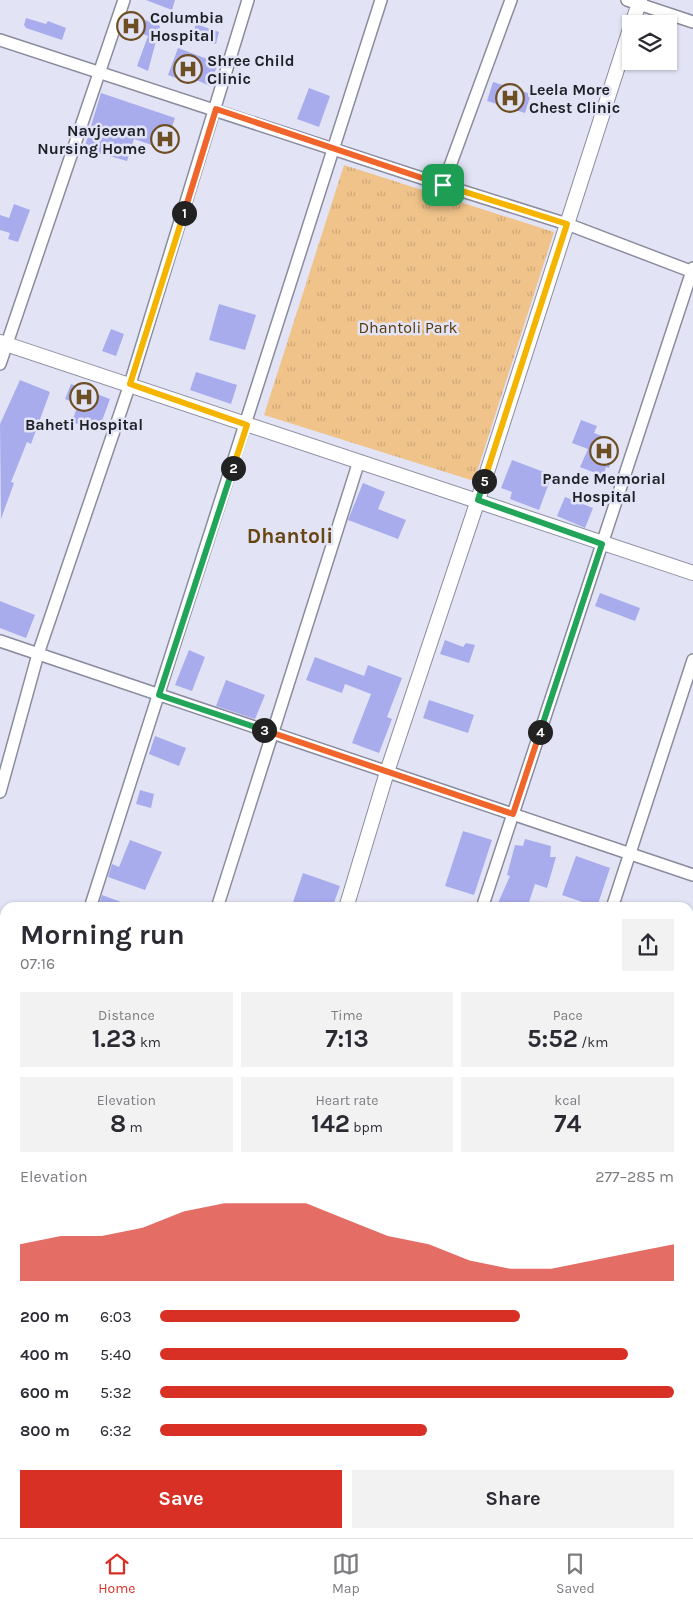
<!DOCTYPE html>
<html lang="en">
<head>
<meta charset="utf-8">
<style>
	body { margin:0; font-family:Karla,sans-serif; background:#f2f2f3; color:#2b2b33; height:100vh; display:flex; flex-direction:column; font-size:19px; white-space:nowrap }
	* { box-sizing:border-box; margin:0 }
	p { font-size:16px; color:#7c7c81 }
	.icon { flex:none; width:28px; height:28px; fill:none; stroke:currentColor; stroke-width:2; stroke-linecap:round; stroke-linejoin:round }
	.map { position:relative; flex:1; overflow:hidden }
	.details { position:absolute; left:0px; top:902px; width:694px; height:636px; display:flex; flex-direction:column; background:#fff; border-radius:15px 15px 0 0; box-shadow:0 1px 4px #0004 }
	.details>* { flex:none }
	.buttons { position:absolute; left:622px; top:15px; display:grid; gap:10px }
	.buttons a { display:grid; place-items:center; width:55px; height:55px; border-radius:0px; background:#fff; box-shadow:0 1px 4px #0004; font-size:25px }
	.pin { position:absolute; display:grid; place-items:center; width:42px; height:42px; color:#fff; margin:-21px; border-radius:10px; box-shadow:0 2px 8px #0006 }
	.km { position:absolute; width:25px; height:25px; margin:-12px; border-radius:50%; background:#222; color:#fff; font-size:14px; line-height:25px; text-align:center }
	.round { display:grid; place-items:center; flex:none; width:52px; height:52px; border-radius:0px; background:#f2f2f3 }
	.head { display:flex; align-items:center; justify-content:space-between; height:85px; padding:0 20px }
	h1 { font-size:28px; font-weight:700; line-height:38px }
	.metrics { display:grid; grid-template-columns:repeat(3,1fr); gap:8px; height:85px; padding:5px 20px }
	.metrics div { display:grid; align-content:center; border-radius:0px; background:#f2f2f3; text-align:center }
	.metrics b { font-size:25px; font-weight:700 }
	.metrics small { font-size:14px; font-weight:400 }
	.metrics p { font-size:14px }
	.chart { height:140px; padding:10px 20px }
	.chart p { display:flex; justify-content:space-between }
	.chart svg { width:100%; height:90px; margin-top:5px; fill:#d93025; opacity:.7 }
	.cta { display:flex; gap:10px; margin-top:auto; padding:10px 20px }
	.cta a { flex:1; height:58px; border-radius:0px; background:#d93025; color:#fff; font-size:20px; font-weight:700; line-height:58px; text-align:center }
	.cta a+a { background:#f2f2f3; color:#2b2b33 }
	ul { padding:0 20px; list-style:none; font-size:16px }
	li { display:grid; grid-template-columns:80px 60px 1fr; align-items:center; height:38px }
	li i { height:12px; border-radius:6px; background:#d93025 }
	.menu { display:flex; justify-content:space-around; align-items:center; height:70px; border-top:1px solid #e1e1e2; background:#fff; font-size:14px; color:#7c7c81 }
	.menu a { display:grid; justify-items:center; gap:2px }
	.menu .on { color:#d93025 }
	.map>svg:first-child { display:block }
</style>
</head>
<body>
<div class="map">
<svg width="693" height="1538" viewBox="0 0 693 1538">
	<defs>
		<pattern id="park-tufts" width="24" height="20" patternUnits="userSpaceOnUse" patternTransform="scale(1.25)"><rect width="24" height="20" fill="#f0c38a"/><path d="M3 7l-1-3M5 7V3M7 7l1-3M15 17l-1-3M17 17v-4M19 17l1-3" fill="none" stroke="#cda777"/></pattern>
		<pattern id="water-waves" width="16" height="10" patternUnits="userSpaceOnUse" patternTransform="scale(1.25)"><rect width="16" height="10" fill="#bb8f56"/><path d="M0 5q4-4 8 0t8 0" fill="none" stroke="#977447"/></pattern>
	</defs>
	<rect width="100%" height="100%" fill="#e2e4f6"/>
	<rect fill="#d6d9f3" x="398" y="1534" width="237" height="4"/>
	<path fill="#f0c38a" d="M 0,1245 L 5,1245 L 5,1534 L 380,1534 L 380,1538 L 0,1538 Z"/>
	<path fill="url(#park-tufts)" d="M 344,165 L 554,232 L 474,481 L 264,415 Z"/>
	<path fill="url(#water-waves)" stroke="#8c6e48" d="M 5,1271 L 5,1377 L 0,1377 L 0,1272 Z"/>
	<g fill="#a8acec">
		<path d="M 146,0 L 175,0 L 172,10 Z"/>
		<path d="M 26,18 L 46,24 L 48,21 L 66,28 L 62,40 L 26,28 L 24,25 Z"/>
		<path d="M 140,18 L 160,26 L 148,71 L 137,66 L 148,36 L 135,31 Z"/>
		<path d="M 196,24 L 219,32 L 216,44 L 192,36 Z"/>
		<path d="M 178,48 L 218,63 L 210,86 L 187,76 L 186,82 L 168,75 Z"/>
		<path d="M 493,82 L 531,94 L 525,113 L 487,101 Z"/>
		<path d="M 309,88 L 330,96 L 319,127 L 297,119 Z"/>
		<path d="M 101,93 L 175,118 L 164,149 L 134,139 L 127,161 L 84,149 Z"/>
		<path d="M 14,204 L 30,210 L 18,242 L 8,239 L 10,233 L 0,230 L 0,215 L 9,218 Z"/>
		<path d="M 219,304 L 256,315 L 245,350 L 209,340 Z"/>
		<path d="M 111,329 L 124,334 L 116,356 L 102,351 Z"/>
		<path d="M 196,372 L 237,385 L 231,404 L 190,390 Z"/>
		<path d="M 20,380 L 50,392 L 31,444 L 27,442 L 11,482 L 14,483 L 1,519 L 0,424 Z"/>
		<path d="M 71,384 L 110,399 L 98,432 L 72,422 L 78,404 L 65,399 Z"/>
		<path d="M 581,420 L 597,426 L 594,433 L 602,436 L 601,438 L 617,445 L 609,468 L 606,467 L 603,476 L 580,467 L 588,449 L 572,443 Z"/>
		<path d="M 512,460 L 552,475 L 539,510 L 510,499 L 512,492 L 501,488 Z"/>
		<path d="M 363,483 L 385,492 L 378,509 L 406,520 L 398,539 L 348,520 Z"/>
		<path d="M 565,497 L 593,508 L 585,528 L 557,516 Z"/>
		<path d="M 600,593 L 640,608 L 635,621 L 595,606 Z"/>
		<path d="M 0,601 L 35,615 L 26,638 L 0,628 Z"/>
		<path d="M 445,640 L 463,647 L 466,643 L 475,645 L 469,663 L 440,654 Z"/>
		<path d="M 189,650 L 205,657 L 192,691 L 175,685 Z"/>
		<path d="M 315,657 L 364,676 L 368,665 L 402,678 L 387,717 L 392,719 L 379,753 L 352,743 L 371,694 L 345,684 L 342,693 L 306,680 Z"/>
		<path d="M 226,680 L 265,695 L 255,719 L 216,706 Z"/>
		<path d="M 429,700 L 474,715 L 468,733 L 423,718 Z"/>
		<path d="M 155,736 L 186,748 L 179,766 L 149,754 Z"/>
		<path d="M 140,790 L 154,794 L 151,808 L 136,804 Z"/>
		<path d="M 463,831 L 492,840 L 474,895 L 445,886 Z"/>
		<path d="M 525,839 L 551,846 L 550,857 L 556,857 L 547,888 L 535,884 L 527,908 L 510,908 L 498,903 L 510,876 L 507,875 L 515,845 L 523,846 Z"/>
		<path d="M 130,840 L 162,852 L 145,890 L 108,877 L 112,864 L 119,867 Z"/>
		<path d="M 576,856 L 610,868 L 597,907 L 562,895 Z"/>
		<path d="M 303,873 L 340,886 L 332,908 L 291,908 Z"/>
		<path d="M 102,895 L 132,906 L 132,908 L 98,908 Z"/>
	</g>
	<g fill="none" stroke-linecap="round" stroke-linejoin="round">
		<defs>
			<path id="service" d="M 429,1534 L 429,1538"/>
			<g id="minor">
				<path d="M 627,0 L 693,22"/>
				<path d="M 0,40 L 443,185 L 567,224 L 693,272"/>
				<path d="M 443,185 L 511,0"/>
				<path d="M 0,364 L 124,0"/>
				<path d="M 0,641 L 693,875"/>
				<path d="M 0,792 L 38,654 L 130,384 L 248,0"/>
				<path d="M 90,908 L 381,0"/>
				<path d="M 217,908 L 359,461"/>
				<path d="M 482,908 L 693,268"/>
				<path d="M 612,908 L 693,660"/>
			</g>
			<g id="tertiary">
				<path d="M 632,24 L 640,0"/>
				<path d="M 0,342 L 693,573"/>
				<path d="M 346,908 L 387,772 L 478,500 L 631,26"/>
			</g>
			<g id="secondary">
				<path d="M 0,1138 L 5,1139"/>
				<path d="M 0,1151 L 5,1151"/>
				<path d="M 689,1166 L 693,1163"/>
				<path d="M 689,1177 L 693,1178"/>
				<path d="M 689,1191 L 693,1191"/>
				<path d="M 689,1239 L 693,1206"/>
				<path d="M 689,1311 L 693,1287"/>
				<path d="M 665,1538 L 665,1534"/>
			</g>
		</defs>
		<use href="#service" stroke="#8a8c9d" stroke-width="8"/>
		<use href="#minor" stroke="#8a8c9d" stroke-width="14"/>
		<use href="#tertiary" stroke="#8a8c9d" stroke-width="16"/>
		<use href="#secondary" stroke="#8a8c9d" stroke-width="18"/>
		<use href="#service" stroke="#fff" stroke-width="5.5"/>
		<use href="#minor" stroke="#fff" stroke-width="11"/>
		<use href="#tertiary" stroke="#fff" stroke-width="14"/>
		<use href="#secondary" stroke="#fff" stroke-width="15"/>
		<g stroke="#464751" stroke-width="4" stroke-dasharray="10 5" stroke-linecap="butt">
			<path d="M 689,1240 L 693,1216"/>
			<path d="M 689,1282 L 693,1257"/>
			<path d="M 653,1538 L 654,1534"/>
		</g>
	</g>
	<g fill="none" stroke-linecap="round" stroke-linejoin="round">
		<defs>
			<path id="split-1" d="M 184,213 L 216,109 L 443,185"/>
			<path id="split-2" d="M 184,213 L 130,384 L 247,425 L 233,468"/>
			<path id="split-3" d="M 233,468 L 159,695 L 264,730"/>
			<path id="split-4" d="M 264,730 L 513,814 L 540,732"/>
			<path id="split-5" d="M 484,481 L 478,500 L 602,544 L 540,732"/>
			<path id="split-6" d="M 443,185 L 567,224 L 484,481"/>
		</defs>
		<use href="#split-1" stroke="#fff" stroke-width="10"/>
		<use href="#split-2" stroke="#fff" stroke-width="10"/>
		<use href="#split-3" stroke="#fff" stroke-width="10"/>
		<use href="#split-4" stroke="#fff" stroke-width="10"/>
		<use href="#split-5" stroke="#fff" stroke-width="10"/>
		<use href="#split-6" stroke="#fff" stroke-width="10"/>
		<use href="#split-1" stroke="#f0652b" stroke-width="6"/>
		<use href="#split-2" stroke="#f5b400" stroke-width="6"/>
		<use href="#split-3" stroke="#22a559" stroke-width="6"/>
		<use href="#split-4" stroke="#f0652b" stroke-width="6"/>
		<use href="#split-5" stroke="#22a559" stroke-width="6"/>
		<use href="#split-6" stroke="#f5b400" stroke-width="6"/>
	</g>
	<defs>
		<symbol id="hospital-ring" viewBox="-11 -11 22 22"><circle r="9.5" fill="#e2e4f6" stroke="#6e4f24" stroke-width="1.5"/><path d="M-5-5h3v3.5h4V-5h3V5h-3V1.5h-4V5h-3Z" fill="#6e4f24"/></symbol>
	</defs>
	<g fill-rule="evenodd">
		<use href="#hospital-ring" x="115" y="10" width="32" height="32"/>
		<use href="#hospital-ring" x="172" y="53" width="32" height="32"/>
		<use href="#hospital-ring" x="494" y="82" width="32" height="32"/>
		<use href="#hospital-ring" x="149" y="123" width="32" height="32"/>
		<use href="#hospital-ring" x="68" y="381" width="32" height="32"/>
		<use href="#hospital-ring" x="588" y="435" width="32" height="32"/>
	</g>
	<g text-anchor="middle" stroke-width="5" stroke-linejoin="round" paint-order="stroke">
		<g font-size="16" font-weight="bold" fill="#1f2027" stroke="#e2e4f6" text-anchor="start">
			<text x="150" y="23">Columbia<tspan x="150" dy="18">Hospital</tspan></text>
			<text x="207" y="66">Shree Child<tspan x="207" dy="18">Clinic</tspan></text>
			<text x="529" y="95">Leela More<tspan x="529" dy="18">Chest Clinic</tspan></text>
			<text x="146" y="136" text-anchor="end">Navjeevan<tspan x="146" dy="18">Nursing Home</tspan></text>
			<text x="84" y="430" text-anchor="middle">Baheti Hospital</text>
			<text x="604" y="484" text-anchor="middle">Pande Memorial<tspan x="604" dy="18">Hospital</tspan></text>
		</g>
		<g font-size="16" fill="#583a0a" stroke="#e2e4f6">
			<text x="408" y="333">Dhantoli Park</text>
		</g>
		<g font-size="21" font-weight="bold" fill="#674511" stroke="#e2e4f6">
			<text x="290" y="543">Dhantoli</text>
		</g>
	</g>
</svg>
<div class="buttons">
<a><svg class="icon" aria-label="layers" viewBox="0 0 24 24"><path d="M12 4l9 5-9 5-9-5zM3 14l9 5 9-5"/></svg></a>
</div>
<div class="pin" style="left:443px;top:185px;background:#1e9e55"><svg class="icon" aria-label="arrive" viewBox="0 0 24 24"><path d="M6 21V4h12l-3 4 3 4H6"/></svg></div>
<b class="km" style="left:184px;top:213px">1</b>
<b class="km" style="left:233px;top:468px">2</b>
<b class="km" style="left:264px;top:730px">3</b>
<b class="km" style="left:540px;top:732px">4</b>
<b class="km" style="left:484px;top:481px">5</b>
<section class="details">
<div class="head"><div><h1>Morning run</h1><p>07:16</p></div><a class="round"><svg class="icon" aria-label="share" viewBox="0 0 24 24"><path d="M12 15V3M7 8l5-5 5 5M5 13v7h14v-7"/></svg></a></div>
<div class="metrics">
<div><p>Distance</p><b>1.23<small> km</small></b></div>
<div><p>Time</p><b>7:13</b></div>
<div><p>Pace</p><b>5:52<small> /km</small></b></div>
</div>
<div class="metrics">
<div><p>Elevation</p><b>8<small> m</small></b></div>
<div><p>Heart rate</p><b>142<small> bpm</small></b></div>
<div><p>kcal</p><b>74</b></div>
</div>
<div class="chart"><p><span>Elevation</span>277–285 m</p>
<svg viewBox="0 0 160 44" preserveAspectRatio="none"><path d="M0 44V26L10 22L20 22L30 18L40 10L50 6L60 6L70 6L80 14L90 22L100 26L110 34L120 38L130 38L140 34L150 30L160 26V44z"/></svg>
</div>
<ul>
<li><b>200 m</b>6:03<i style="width:70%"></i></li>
<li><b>400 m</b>5:40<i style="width:91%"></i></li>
<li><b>600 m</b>5:32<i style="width:100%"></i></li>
<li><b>800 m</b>6:32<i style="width:52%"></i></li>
</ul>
<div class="cta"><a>Save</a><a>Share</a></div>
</section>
</div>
<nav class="menu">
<a class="on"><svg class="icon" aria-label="home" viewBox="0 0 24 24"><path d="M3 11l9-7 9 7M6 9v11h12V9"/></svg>Home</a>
<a><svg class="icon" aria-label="map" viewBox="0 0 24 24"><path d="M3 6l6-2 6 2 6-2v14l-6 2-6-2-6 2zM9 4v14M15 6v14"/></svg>Map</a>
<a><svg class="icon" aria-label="saved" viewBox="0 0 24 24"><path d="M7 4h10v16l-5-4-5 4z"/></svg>Saved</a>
</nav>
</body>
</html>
